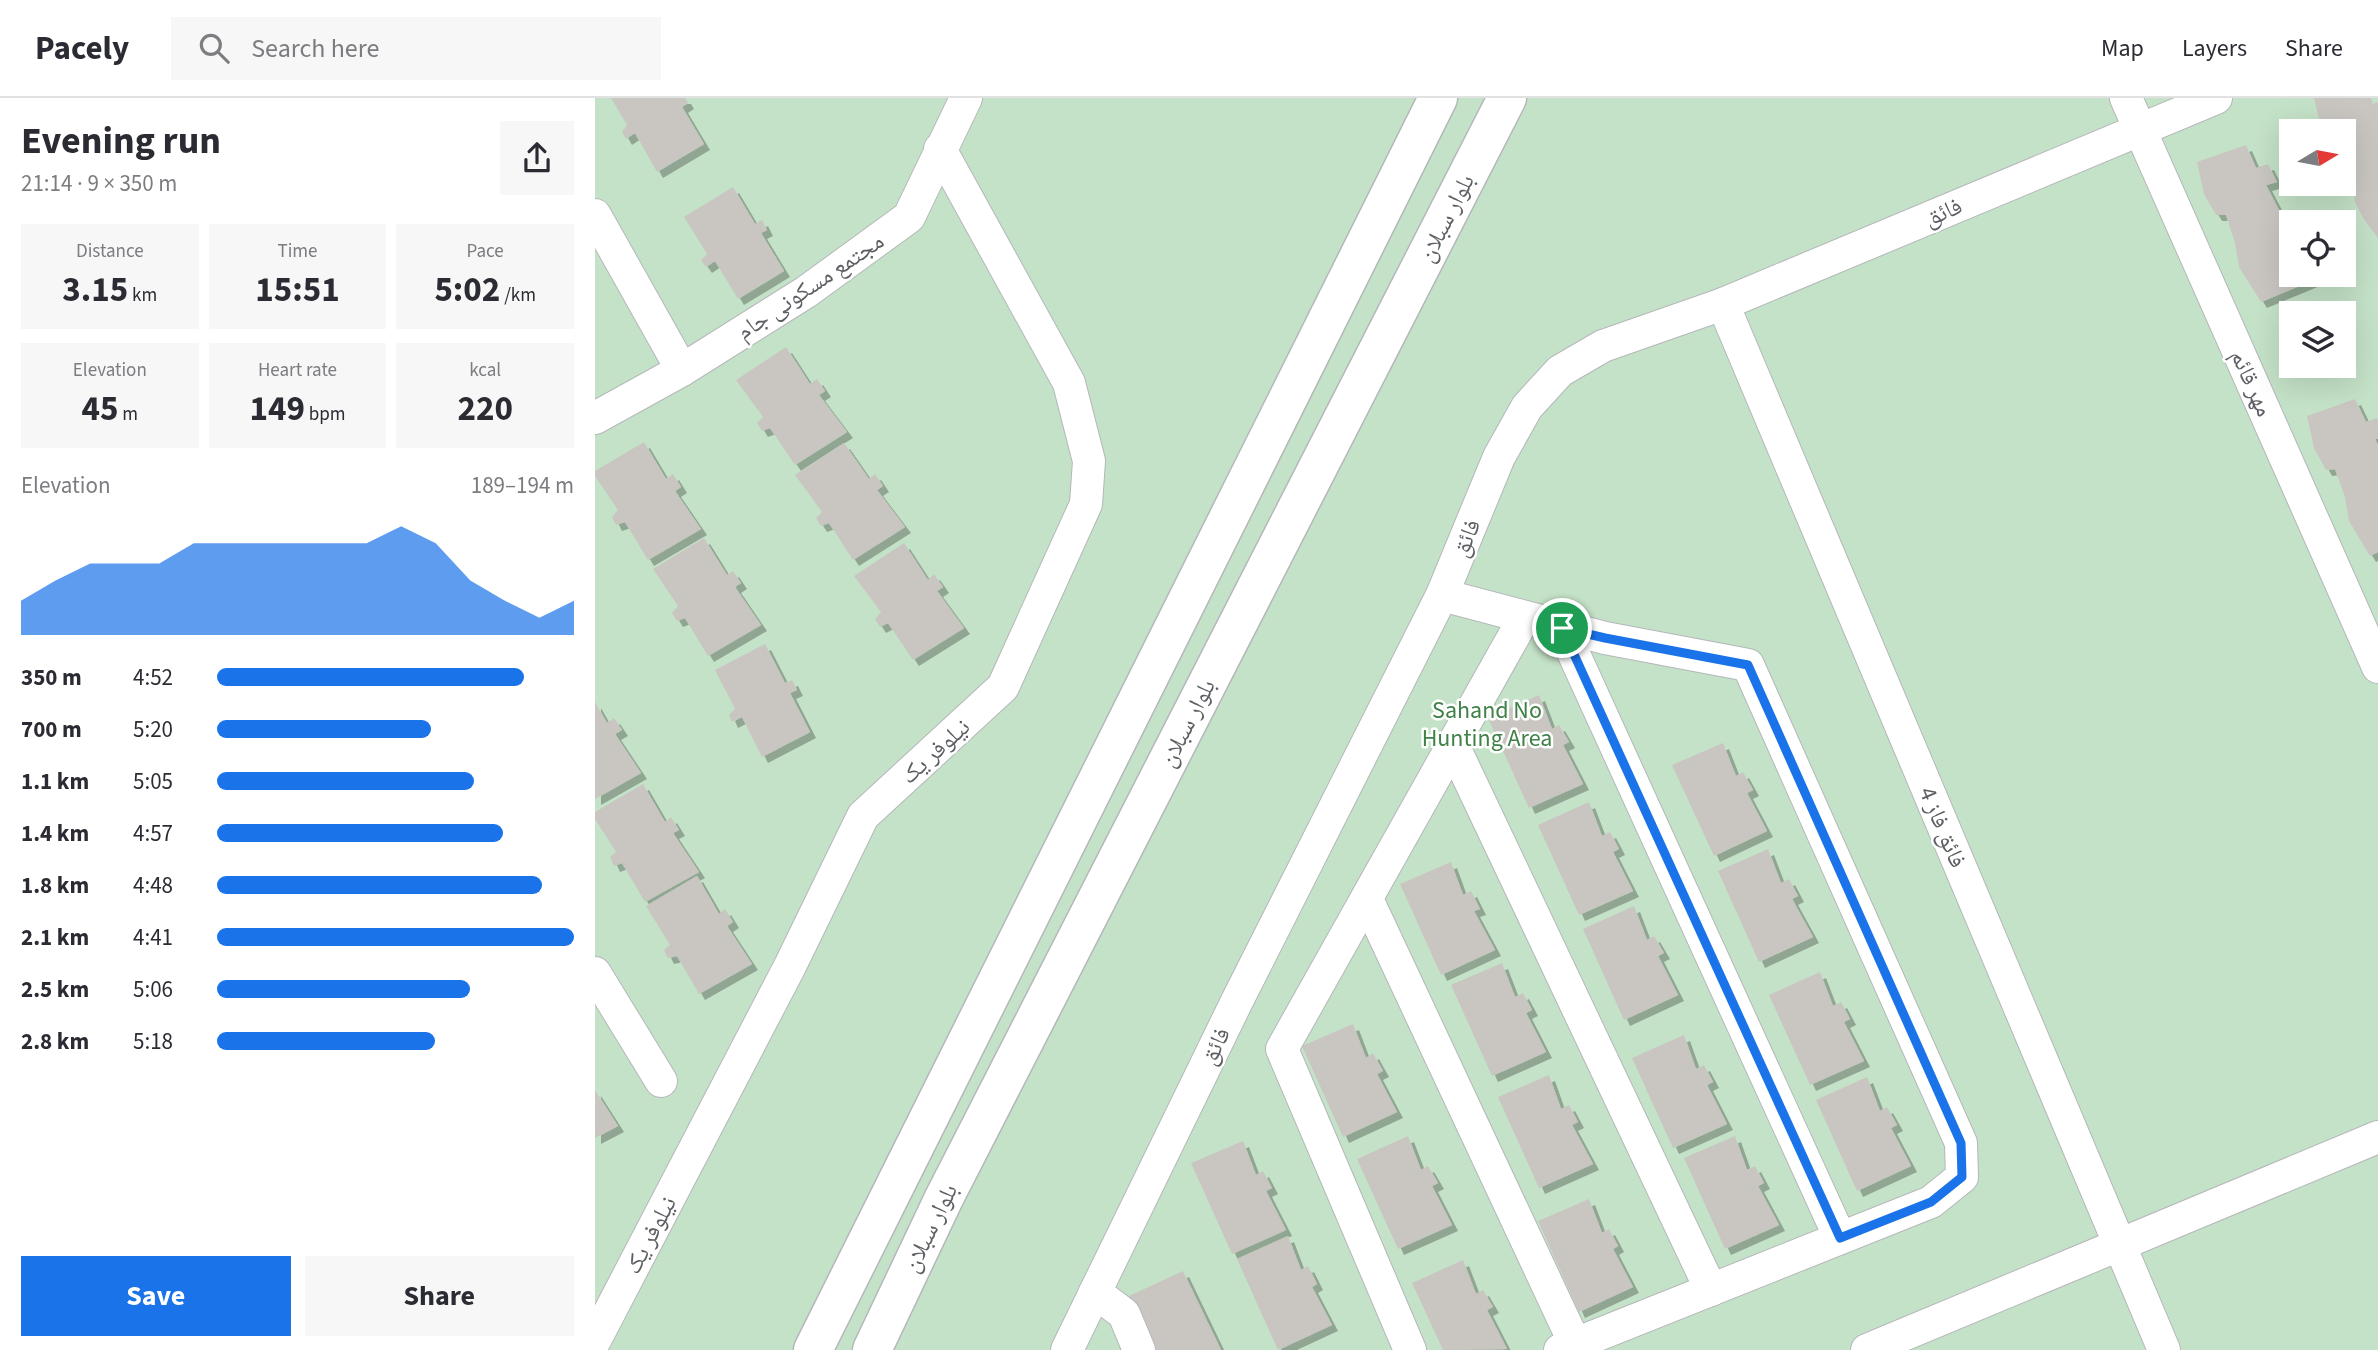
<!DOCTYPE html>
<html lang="en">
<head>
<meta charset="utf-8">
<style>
	body { margin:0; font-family:"Source Sans 3","Noto Naskh Arabic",sans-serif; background:#f7f7f7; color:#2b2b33; height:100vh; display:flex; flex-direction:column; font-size:26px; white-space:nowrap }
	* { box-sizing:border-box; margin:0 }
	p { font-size:23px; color:#7c7c81 }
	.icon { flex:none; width:38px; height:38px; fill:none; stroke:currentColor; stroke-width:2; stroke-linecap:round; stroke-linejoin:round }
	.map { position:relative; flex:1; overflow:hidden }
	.panel { display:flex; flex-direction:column; background:#fff; width:595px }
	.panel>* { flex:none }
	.needle { width:46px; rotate:80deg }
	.controls { position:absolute; left:1684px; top:21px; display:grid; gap:14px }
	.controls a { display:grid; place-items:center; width:77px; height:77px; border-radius:0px; background:#fff; box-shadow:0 7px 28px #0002; font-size:35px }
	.pin { position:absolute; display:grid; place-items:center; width:60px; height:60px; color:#fff; margin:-30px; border:4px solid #fff; border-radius:50%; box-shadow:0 2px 7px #0007 }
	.round { display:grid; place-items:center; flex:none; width:74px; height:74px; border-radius:0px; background:#f7f7f7 }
	.overview { display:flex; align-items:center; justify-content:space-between; height:119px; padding:0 21px }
	h1 { font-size:38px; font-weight:700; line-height:52px }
	.stats { display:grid; grid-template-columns:repeat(3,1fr); gap:10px; height:119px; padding:7px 21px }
	.stats div { display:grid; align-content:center; border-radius:0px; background:#f7f7f7; text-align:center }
	.stats b { font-size:35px; font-weight:700 }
	.stats small { font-size:19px; font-weight:400 }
	.stats p { font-size:19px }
	.chart { height:196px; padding:14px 21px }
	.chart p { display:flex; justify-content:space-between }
	.chart svg { width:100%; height:126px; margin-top:7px; fill:#1a73e8; opacity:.7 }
	.button { display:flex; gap:14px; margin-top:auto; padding:14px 21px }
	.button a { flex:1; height:80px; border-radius:0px; background:#1a73e8; color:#fff; font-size:28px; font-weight:700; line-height:80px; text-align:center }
	.button a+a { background:#f7f7f7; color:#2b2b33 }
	ul { padding:0 21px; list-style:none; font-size:23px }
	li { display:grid; grid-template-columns:112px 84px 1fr; align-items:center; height:52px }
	li i { height:18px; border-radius:9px; background:#1a73e8 }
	header { display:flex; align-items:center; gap:42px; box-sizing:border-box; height:98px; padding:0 35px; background:#fff; border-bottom:2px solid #e1e1e2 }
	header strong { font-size:33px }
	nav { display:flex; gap:38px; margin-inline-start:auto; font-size:24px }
	.search { width:490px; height:63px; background:#f7f7f7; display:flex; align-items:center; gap:18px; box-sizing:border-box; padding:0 24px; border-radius:0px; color:#7c7c81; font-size:26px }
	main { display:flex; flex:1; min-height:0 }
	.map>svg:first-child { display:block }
</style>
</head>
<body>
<header>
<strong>Pacely</strong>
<div class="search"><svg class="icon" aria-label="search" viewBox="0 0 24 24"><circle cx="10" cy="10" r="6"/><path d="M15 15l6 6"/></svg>Search here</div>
<nav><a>Map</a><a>Layers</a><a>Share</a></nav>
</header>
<main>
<section class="panel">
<div class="overview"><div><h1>Evening run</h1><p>21:14 · 9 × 350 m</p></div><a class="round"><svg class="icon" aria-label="share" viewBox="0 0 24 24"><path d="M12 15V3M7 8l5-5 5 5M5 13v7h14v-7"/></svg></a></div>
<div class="stats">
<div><p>Distance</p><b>3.15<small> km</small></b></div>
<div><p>Time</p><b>15:51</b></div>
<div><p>Pace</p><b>5:02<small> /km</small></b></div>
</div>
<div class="stats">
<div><p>Elevation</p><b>45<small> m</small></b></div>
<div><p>Heart rate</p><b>149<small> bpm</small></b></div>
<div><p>kcal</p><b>220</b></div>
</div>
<div class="chart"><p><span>Elevation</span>189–194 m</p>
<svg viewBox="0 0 160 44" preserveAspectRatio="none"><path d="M0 44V32L10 25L20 19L30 19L40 19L50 12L60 12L70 12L80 12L90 12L100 12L110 6L120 12L130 25L140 32L150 38L160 32V44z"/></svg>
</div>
<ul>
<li><b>350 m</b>4:52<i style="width:86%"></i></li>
<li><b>700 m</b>5:20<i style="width:60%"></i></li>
<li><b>1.1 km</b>5:05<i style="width:72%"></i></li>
<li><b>1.4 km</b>4:57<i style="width:80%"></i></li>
<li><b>1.8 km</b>4:48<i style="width:91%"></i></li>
<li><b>2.1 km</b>4:41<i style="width:100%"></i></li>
<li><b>2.5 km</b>5:06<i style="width:71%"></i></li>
<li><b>2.8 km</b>5:18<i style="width:61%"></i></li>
</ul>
<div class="button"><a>Save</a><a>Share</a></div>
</section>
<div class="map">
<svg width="1783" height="1252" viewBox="0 0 1783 1252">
	<defs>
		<filter id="shadow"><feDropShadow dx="6" dy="6" stdDeviation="0" flood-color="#0004"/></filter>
	</defs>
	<rect width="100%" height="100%" fill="#eeece5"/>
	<path fill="#c4e2c7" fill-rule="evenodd" d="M 0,0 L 1783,0 L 1783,1252 L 0,1252 ZM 1696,33 L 1748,33 L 1748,86 L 1696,86 ZM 1696,124 L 1748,124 L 1748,177 L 1696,177 ZM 1696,215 L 1748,215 L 1748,268 L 1696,268 Z"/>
	<g fill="#c9c6c2" filter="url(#shadow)">
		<path d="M 16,0 L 90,0 L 93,5 L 87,9 L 109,46 L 62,74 L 40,35 L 31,41 L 27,34 L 32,27 Z"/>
		<path d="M 1719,0 L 1776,0 L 1778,6 L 1783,4 L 1783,140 L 1768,120 L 1760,104 L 1757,80 L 1748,55 L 1748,33 L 1727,33 Z"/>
		<path d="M 1651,47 L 1661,70 L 1673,66 L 1682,84 L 1671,87 L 1696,135 L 1696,177 L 1716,177 L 1719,182 L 1666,204 L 1644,169 L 1640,145 L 1631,117 L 1621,117 L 1609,96 L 1602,64 Z"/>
		<path d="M 138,89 L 160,126 L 167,122 L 172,132 L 166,135 L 189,173 L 143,201 L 120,163 L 111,169 L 106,162 L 112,156 L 89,119 Z"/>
		<path d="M 191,249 L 215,286 L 222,281 L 230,293 L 224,297 L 252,334 L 200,367 L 175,330 L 167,333 L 162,325 L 168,319 L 141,282 Z"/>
		<path d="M 1760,301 L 1771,324 L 1782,320 L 1783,323 L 1783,341 L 1780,341 L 1783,347 L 1783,454 L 1775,458 L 1754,423 L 1750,399 L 1740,371 L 1731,372 L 1719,350 L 1712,318 Z"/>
		<path d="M 49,344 L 71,381 L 78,376 L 86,389 L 80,393 L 106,431 L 53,462 L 30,424 L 21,427 L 17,419 L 23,412 L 0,378 L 0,373 Z"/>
		<path d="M 249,345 L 274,381 L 280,376 L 288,388 L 282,392 L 310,429 L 258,462 L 234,425 L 226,428 L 221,420 L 227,414 L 200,377 Z"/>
		<path d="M 109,440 L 132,477 L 138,473 L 146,485 L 140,489 L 166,527 L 113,558 L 90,520 L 82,523 L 77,515 L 83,508 L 58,471 Z"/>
		<path d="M 309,445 L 333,482 L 339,476 L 348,489 L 342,493 L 369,530 L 318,562 L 293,525 L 285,529 L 280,521 L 286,514 L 259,478 Z"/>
		<path d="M 170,546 L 190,585 L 197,582 L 202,592 L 195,595 L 215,634 L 167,659 L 147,619 L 137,624 L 134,617 L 140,611 L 120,572 Z"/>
		<path d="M 944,597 L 957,631 L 964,627 L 974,644 L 968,647 L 988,686 L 934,710 L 893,620 Z"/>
		<path d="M 0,604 L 12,625 L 19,620 L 27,632 L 20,636 L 46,675 L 0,701 Z"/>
		<path d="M 1128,645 L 1141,678 L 1148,674 L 1158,692 L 1152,695 L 1172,733 L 1119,758 L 1077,667 Z"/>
		<path d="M 48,686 L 70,724 L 76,719 L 84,732 L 78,735 L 104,774 L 50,804 L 27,765 L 19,768 L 15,759 L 21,754 L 0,721 L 0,714 Z"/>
		<path d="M 994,704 L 1007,738 L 1015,734 L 1024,751 L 1018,754 L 1038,793 L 984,817 L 943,727 Z"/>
		<path d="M 1173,751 L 1186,785 L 1194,781 L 1203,798 L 1197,801 L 1218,839 L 1164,864 L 1123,773 Z"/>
		<path d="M 856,764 L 868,797 L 876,793 L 885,811 L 879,813 L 900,852 L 846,877 L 805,786 Z"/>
		<path d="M 102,778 L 124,816 L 130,811 L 138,824 L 132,828 L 157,866 L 104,896 L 82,858 L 73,860 L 69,852 L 75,847 L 51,808 Z"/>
		<path d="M 1039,808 L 1052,842 L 1059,838 L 1069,855 L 1063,858 L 1083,897 L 1029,922 L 988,831 Z"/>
		<path d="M 907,865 L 920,899 L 928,895 L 937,912 L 931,915 L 951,954 L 897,978 L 856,887 Z"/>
		<path d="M 1225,874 L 1238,908 L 1246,904 L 1255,921 L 1249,924 L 1269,963 L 1215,987 L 1174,897 Z"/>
		<path d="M 758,926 L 771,960 L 778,955 L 788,973 L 782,976 L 802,1014 L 748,1039 L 707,948 Z"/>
		<path d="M 1089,937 L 1101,971 L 1109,967 L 1118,984 L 1112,987 L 1132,1026 L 1078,1050 L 1037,960 Z"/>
		<path d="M 954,977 L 966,1011 L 974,1007 L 983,1024 L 977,1027 L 998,1066 L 944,1090 L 903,999 Z"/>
		<path d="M 1272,979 L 1285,1013 L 1292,1009 L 1302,1027 L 1296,1030 L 1316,1068 L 1262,1093 L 1221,1002 Z"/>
		<path d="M 0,992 L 23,1028 L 0,1040 Z"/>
		<path d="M 813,1038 L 826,1072 L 833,1068 L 843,1085 L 837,1088 L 857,1127 L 803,1151 L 762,1061 Z"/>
		<path d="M 1140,1038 L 1152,1072 L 1160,1068 L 1169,1085 L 1163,1088 L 1184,1127 L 1130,1151 L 1089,1060 Z"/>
		<path d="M 648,1043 L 661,1077 L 668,1073 L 677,1090 L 671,1093 L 691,1132 L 637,1156 L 596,1065 Z"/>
		<path d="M 994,1101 L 1007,1135 L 1014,1131 L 1023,1148 L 1018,1151 L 1038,1189 L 984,1214 L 943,1123 Z"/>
		<path d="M 693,1138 L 706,1172 L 713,1168 L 722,1186 L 717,1189 L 737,1227 L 683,1252 L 642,1161 Z"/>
		<path d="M 868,1162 L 881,1196 L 888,1192 L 898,1209 L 892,1212 L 912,1251 L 848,1252 L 817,1185 Z"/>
		<path d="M 588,1173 L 626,1252 L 560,1252 L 532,1199 Z"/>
	</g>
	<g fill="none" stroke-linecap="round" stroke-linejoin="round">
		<defs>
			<g id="minor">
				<path d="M 1531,0 L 1783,569"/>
				<path d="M 0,117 L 87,272"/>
				<path d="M 1128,206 L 1569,1252"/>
				<path d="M 0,320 L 87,272 L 211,194 L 314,119 L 371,0"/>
				<path d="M 847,497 L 1010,540 L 1153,567 L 1366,1045 L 1367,1079 L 1336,1104 L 965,1252"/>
				<path d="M 967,530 L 1245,1140"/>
				<path d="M 858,647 L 1116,1192"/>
				<path d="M 772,801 L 980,1246"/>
				<path d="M 0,875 L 66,983"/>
				<path d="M 500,1194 L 529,1216 L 544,1252"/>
				<path d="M 0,1242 L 195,868 L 268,718 L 408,589 L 491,406 L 494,363 L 474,285 L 345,51"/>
				<path d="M 472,1252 L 642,903 L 847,497 L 904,359 L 932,309 L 965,273 L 1008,248 L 1128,206 L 1621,0"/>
				<path d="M 815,1252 L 687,951 L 929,520"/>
				<path d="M 1272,1252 L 1783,1039"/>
			</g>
			<g id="tertiary">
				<path d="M 218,1252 L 843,0"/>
				<path d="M 277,1252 L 349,1100 L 912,0"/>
			</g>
		</defs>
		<use href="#minor" stroke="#b5b7ba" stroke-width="34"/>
		<use href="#tertiary" stroke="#b5b7ba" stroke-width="41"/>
		<use href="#minor" stroke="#fff" stroke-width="32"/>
		<use href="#tertiary" stroke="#fff" stroke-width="38"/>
	</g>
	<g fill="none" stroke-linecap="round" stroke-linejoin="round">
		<defs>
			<path id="route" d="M 967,530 L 1010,540 L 1153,567 L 1366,1045 L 1367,1079 L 1336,1104 L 1245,1140 Z"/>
		</defs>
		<use href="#route" stroke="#fff" stroke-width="14"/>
		<use href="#route" stroke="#1a73e8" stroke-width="9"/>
	</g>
	<g text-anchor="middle" stroke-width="5" stroke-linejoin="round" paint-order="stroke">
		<g font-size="24" fill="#5d5f64" stroke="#fff">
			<text transform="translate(1348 114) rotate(-23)" y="8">فائق</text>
			<text transform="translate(851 120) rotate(-63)" y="8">بلوار سبلان</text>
			<text transform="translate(215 188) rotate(-34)" y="8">مجتمع مسکونی جام</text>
			<text transform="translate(1657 285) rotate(66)" y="8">مهر قائم</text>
			<text transform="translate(871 440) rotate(-67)" y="8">فائق</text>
			<text transform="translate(592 625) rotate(-63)" y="8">بلوار سبلان</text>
			<text transform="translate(340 653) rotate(-42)" y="8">نیلوفر یک</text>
			<text transform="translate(1348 729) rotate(67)" y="8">فائق فاز 4</text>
			<text transform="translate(620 948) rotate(-64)" y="8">فائق</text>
			<text transform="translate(335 1130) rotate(-64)" y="8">بلوار سبلان</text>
			<text transform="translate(55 1137) rotate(-62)" y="8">نیلوفر یک</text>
		</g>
		<g font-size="24" fill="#3f8147" stroke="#fff">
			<text x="892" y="620">Sahand No<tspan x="892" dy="28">Hunting Area</tspan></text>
		</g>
	</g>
</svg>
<div class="controls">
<a><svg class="needle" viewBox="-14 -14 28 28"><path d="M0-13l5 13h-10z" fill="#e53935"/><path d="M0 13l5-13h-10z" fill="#7c7c81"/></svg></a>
<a><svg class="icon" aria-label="locate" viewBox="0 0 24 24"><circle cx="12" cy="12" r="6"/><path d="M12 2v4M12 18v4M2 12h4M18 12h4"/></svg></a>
<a><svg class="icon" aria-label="layers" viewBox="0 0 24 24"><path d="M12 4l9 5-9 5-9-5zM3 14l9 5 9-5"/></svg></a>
</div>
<div class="pin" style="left:967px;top:530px;background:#1e9e55"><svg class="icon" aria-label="arrive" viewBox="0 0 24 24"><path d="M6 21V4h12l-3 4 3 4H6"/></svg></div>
</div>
</main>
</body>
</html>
